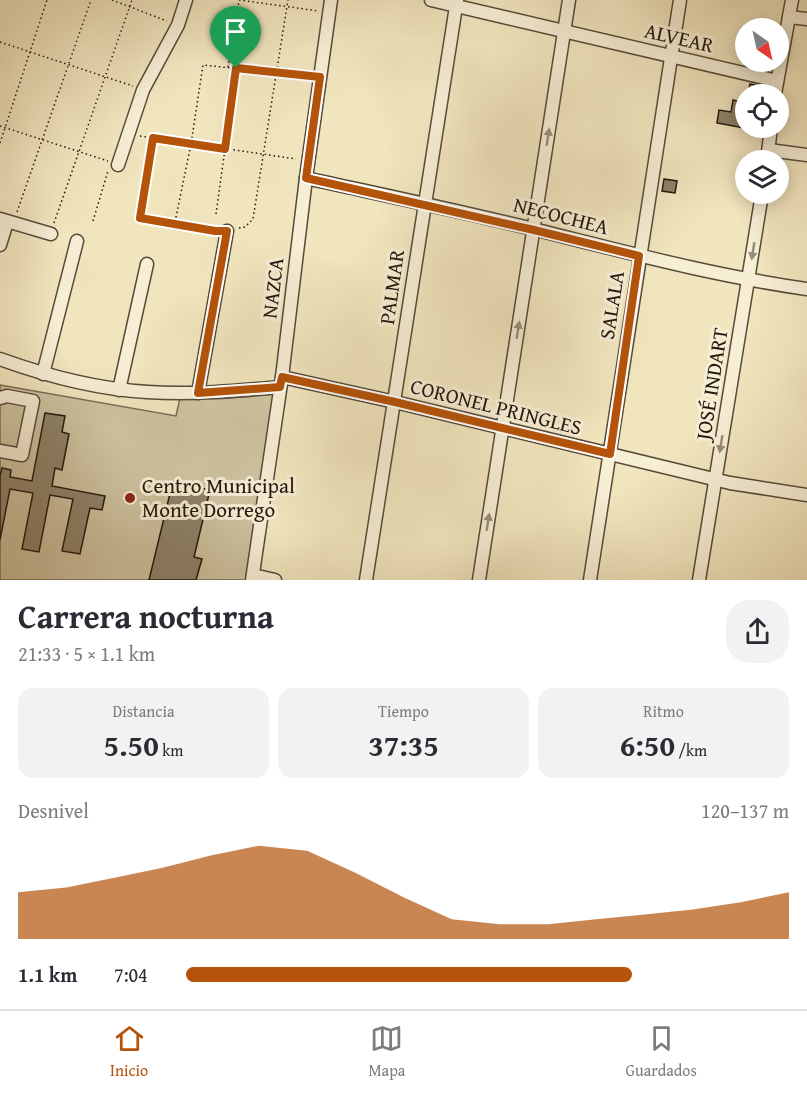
<!DOCTYPE html>
<html lang="es">
<head>
<meta charset="utf-8">
<style>
	body { margin:0; font-family:"Gentium Book Plus",serif; background:#f2f2f3; color:#2b2b33; height:100vh; display:flex; flex-direction:column; font-size:22px; white-space:nowrap }
	* { box-sizing:border-box; margin:0 }
	p { font-size:20px; color:#7c7c81 }
	.icon { flex:none; width:33px; height:33px; fill:none; stroke:currentColor; stroke-width:2; stroke-linecap:round; stroke-linejoin:round }
	.map { position:relative; height:580px; overflow:hidden }
	.details { display:flex; flex-direction:column; background:#fff; flex:1 }
	.details>* { flex:none }
	.needle { width:39px; rotate:146deg }
	.buttons { position:absolute; left:735px; top:18px; display:grid; gap:12px }
	.buttons a { display:grid; place-items:center; width:54px; height:54px; border-radius:50%; background:#fff; box-shadow:0 3px 15px #0003; font-size:30px }
	.pin { position:absolute; display:grid; place-items:center; width:51px; height:51px; color:#fff; margin:-62px -26px; border-radius:50% 50% 50% 0; rotate:-45deg; box-shadow:0 0 6px #0007 }
	.pin .icon { rotate:45deg }
	.round { display:grid; place-items:center; flex:none; width:63px; height:63px; border-radius:24px; background:#f2f2f3 }
	.overview { display:flex; align-items:center; justify-content:space-between; height:102px; padding:0 18px }
	h1 { font-size:33px; font-weight:600; line-height:45px }
	.figures { display:grid; grid-template-columns:repeat(3,1fr); gap:9px; height:102px; padding:6px 18px }
	.figures div { display:grid; align-content:center; border-radius:15px; background:#f2f2f3; text-align:center }
	.figures b { font-size:30px; font-weight:600 }
	.figures small { font-size:16px; font-weight:400 }
	.figures p { font-size:16px }
	.chart { height:168px; padding:12px 18px }
	.chart p { display:flex; justify-content:space-between }
	.chart svg { width:100%; height:108px; margin-top:6px; fill:#b45309; opacity:.7 }
	ul { padding:0 18px; list-style:none; font-size:20px }
	li { display:grid; grid-template-columns:96px 72px 1fr; align-items:center; height:45px }
	li i { height:15px; border-radius:8px; background:#b45309 }
	.tab-bar { display:flex; justify-content:space-around; align-items:center; height:84px; border-top:2px solid #e1e1e2; background:#fff; font-size:16px; color:#7c7c81 }
	.tab-bar a { display:grid; justify-items:center; gap:3px }
	.tab-bar .selected { color:#b45309 }
	.map>svg:first-child { display:block }
</style>
</head>
<body>
<div class="map">
<svg width="807" height="580" viewBox="0 0 807 580">
	<rect width="100%" height="100%" fill="#f1e5be"/>
	<filter id="stains"><feTurbulence type="fractalNoise" baseFrequency=".00333" numOctaves="4"/><feColorMatrix values="0 0 0 0 .2 0 0 0 0 .09 0 0 0 0 .02 0 0 0 .5 -.17"/></filter>
	<radialGradient id="worn" r=".72"><stop offset=".6" stop-color="#630" stop-opacity="0"/><stop offset="1" stop-color="#630" stop-opacity=".3"/></radialGradient>
	<path fill="#cec2a0" stroke="#786c56" stroke-width="1.5" d="M 0,385 L 176,416 L 180,398 L 226,398 L 275,393 L 249,580 L 0,580 Z"/>
	<g fill="#8e8269" stroke="#22170d" stroke-width="1.5">
		<path d="M 756,62 L 771,62 L 770,65 L 767,70 L 755,68 Z"/>
		<path d="M 750,84 L 770,88 L 773,94 L 748,94 Z"/>
		<path d="M 733,100 L 746,103 L 746,128 L 767,128 L 766,132 L 717,123 L 719,110 L 731,112 Z"/>
		<path d="M 664,179 L 677,181 L 675,193 L 662,191 Z"/>
		<path d="M 45,413 L 65,416 L 62,432 L 69,434 L 62,470 L 55,468 L 52,486 L 105,496 L 102,510 L 90,508 L 80,554 L 62,551 L 73,499 L 50,495 L 39,552 L 22,549 L 33,493 L 10,489 L 0,540 L 0,476 L 2,468 L 11,470 L 10,477 L 32,481 Z"/>
		<path d="M 173,481 L 210,490 L 194,557 L 202,559 L 196,580 L 149,580 Z"/>
	</g>
	<g fill="none" stroke-linecap="round" stroke-linejoin="round">
		<defs>
			<g id="minor">
				<path d="M 431,0 L 777,81"/>
				<path d="M 789,17 L 807,19"/>
				<path d="M 775,94 L 792,0"/>
				<path d="M 769,150 L 807,155"/>
				<path d="M 767,160 L 771,128"/>
				<path d="M 118,165 L 143,90 L 178,25 L 186,0"/>
				<path d="M 306,178 C 383,195 460,211 537,230 C 626,252 715,276 807,289"/>
				<path d="M 0,219 L 51,234"/>
				<path d="M 0,245 L 7,222"/>
				<path d="M 0,359 C 47,376 96,389 147,392 C 191,395 236,391 280,387"/>
				<path d="M 43,374 L 77,241"/>
				<path d="M 282,377 L 395,402 L 730,483 L 807,495"/>
				<path d="M 119,390 L 147,264"/>
				<path d="M 198,393 L 227,231"/>
				<path d="M 0,398 L 7,396 L 33,401 L 22,455 L 0,451"/>
				<path d="M 253,575 L 275,580"/>
				<path d="M 252,580 L 282,377 L 306,178 L 331,0"/>
				<path d="M 366,580 L 457,0"/>
				<path d="M 479,580 L 569,0"/>
				<path d="M 590,580 L 680,0"/>
				<path d="M 699,580 L 762,194"/>
			</g>
		</defs>
		<use href="#minor" stroke="#564a39" stroke-width="15"/>
		<g stroke="#22170d" stroke-width="1.5" stroke-dasharray="1.5 3" stroke-linecap="butt">
			<path d="M 112,0 L 167,21"/>
			<path d="M 239,0 L 319,11"/>
			<path d="M 0,42 L 133,86"/>
			<path d="M 228,67 L 239,1"/>
			<path d="M 0,126 L 108,161"/>
			<path d="M 140,136 L 296,159"/>
			<path d="M 153,138 L 140,218 L 217,231"/>
			<path d="M 0,143 L 47,0"/>
			<path d="M 17,212 L 91,0"/>
			<path d="M 216,214 L 236,69"/>
			<path d="M 93,221 L 108,171"/>
			<path d="M 175,222 L 191,144 L 203,65 L 307,76"/>
			<path d="M 54,223 L 132,0"/>
			<path d="M 239,228 L 245,227 L 253,219 L 288,0"/>
		</g>
		<use href="#minor" stroke="#f6eed5" stroke-width="12"/>
	</g>
	<defs><path id="oneway-solid" d="M-6-.8H1V-3.2L6.5 0L1 3.2V.8H-6Z" transform="scale(1.5)"/></defs>
	<g fill="#978d7b">
		<use href="#oneway-solid" transform="translate(548 137) rotate(-81)"/>
		<use href="#oneway-solid" transform="translate(753 251) rotate(99)"/>
		<use href="#oneway-solid" transform="translate(518 330) rotate(-81)"/>
		<use href="#oneway-solid" transform="translate(721 444) rotate(99)"/>
		<use href="#oneway-solid" transform="translate(488 522) rotate(-81)"/>
	</g>
	<g fill="none" stroke-linecap="round" stroke-linejoin="round">
		<defs>
			<path id="route" d="M 236,68 L 320,77 L 306,178 L 534,230 L 639,256 L 610,454 L 395,402 L 282,377 L 280,387 L 198,393 L 227,231 L 215,231 L 140,218 L 153,138 L 225,149 Z"/>
		</defs>
		<use href="#route" stroke="#fff" stroke-width="12"/>
		<use href="#route" stroke="#b45309" stroke-width="8"/>
	</g>
	<circle fill="#8f2418" stroke="#f6eed5" stroke-width="2" cx="130" cy="498" r="6"/>
	<g text-anchor="middle" stroke-width="6" stroke-linejoin="round" paint-order="stroke">
		<g font-size="21" fill="#22170d" stroke="#f6eed5">
			<text transform="translate(679 38) rotate(13)" y="7">ALVEAR</text>
			<text transform="translate(561 216) rotate(14)" y="7">NECOCHEA</text>
			<text transform="translate(392 287) rotate(-82)" y="7">PALMAR</text>
			<text transform="translate(273 288) rotate(-83)" y="7">NAZCA</text>
			<text transform="translate(612 305) rotate(-81)" y="7">SALALA</text>
			<text transform="translate(712 384) rotate(-81)" y="7">JOSÉ INDART</text>
			<text transform="translate(496 407) rotate(14)" y="7">CORONEL PRINGLES</text>
		</g>
		<g font-size="21" fill="#22170d" stroke="#f6eed5" text-anchor="start">
			<text x="142" y="493">Centro Municipal<tspan x="142" dy="24">Monte Dorrego</tspan></text>
		</g>
	</g>
	<rect width="100%" height="100%" filter="url(#stains)"/>
	<rect width="100%" height="100%" fill="url(#worn)"/>
</svg>
<div class="buttons">
<a><svg class="needle" viewBox="-14 -14 28 28"><path d="M0-13l5 13h-10z" fill="#e53935"/><path d="M0 13l5-13h-10z" fill="#7c7c81"/></svg></a>
<a><svg class="icon" aria-label="locate" viewBox="0 0 24 24"><circle cx="12" cy="12" r="6"/><path d="M12 2v4M12 18v4M2 12h4M18 12h4"/></svg></a>
<a><svg class="icon" aria-label="layers" viewBox="0 0 24 24"><path d="M12 4l9 5-9 5-9-5zM3 14l9 5 9-5"/></svg></a>
</div>
<div class="pin" style="left:236px;top:68px;background:#1e9e55"><svg class="icon" aria-label="arrive" viewBox="0 0 24 24"><path d="M6 21V4h12l-3 4 3 4H6"/></svg></div>
</div>
<section class="details">
<div class="overview"><div><h1>Carrera nocturna</h1><p>21:33 · 5 × 1.1 km</p></div><a class="round"><svg class="icon" aria-label="share" viewBox="0 0 24 24"><path d="M12 15V3M7 8l5-5 5 5M5 13v7h14v-7"/></svg></a></div>
<div class="figures">
<div><p>Distancia</p><b>5.50<small> km</small></b></div>
<div><p>Tiempo</p><b>37:35</b></div>
<div><p>Ritmo</p><b>6:50<small> /km</small></b></div>
</div>
<div class="chart"><p><span>Desnivel</span>120–137 m</p>
<svg viewBox="0 0 160 44" preserveAspectRatio="none"><path d="M0 44V25L10 23L20 19L30 15L40 10L50 6L60 8L70 17L80 27L90 36L100 38L110 38L120 36L130 34L140 32L150 29L160 25V44z"/></svg>
</div>
<ul>
<li><b>1.1 km</b>7:04<i style="width:74%"></i></li>
</ul>
</section>
<nav class="tab-bar">
<a class="selected"><svg class="icon" aria-label="home" viewBox="0 0 24 24"><path d="M3 11l9-7 9 7M6 9v11h12V9"/></svg>Inicio</a>
<a><svg class="icon" aria-label="map" viewBox="0 0 24 24"><path d="M3 6l6-2 6 2 6-2v14l-6 2-6-2-6 2zM9 4v14M15 6v14"/></svg>Mapa</a>
<a><svg class="icon" aria-label="saved" viewBox="0 0 24 24"><path d="M7 4h10v16l-5-4-5 4z"/></svg>Guardados</a>
</nav>
</body>
</html>
